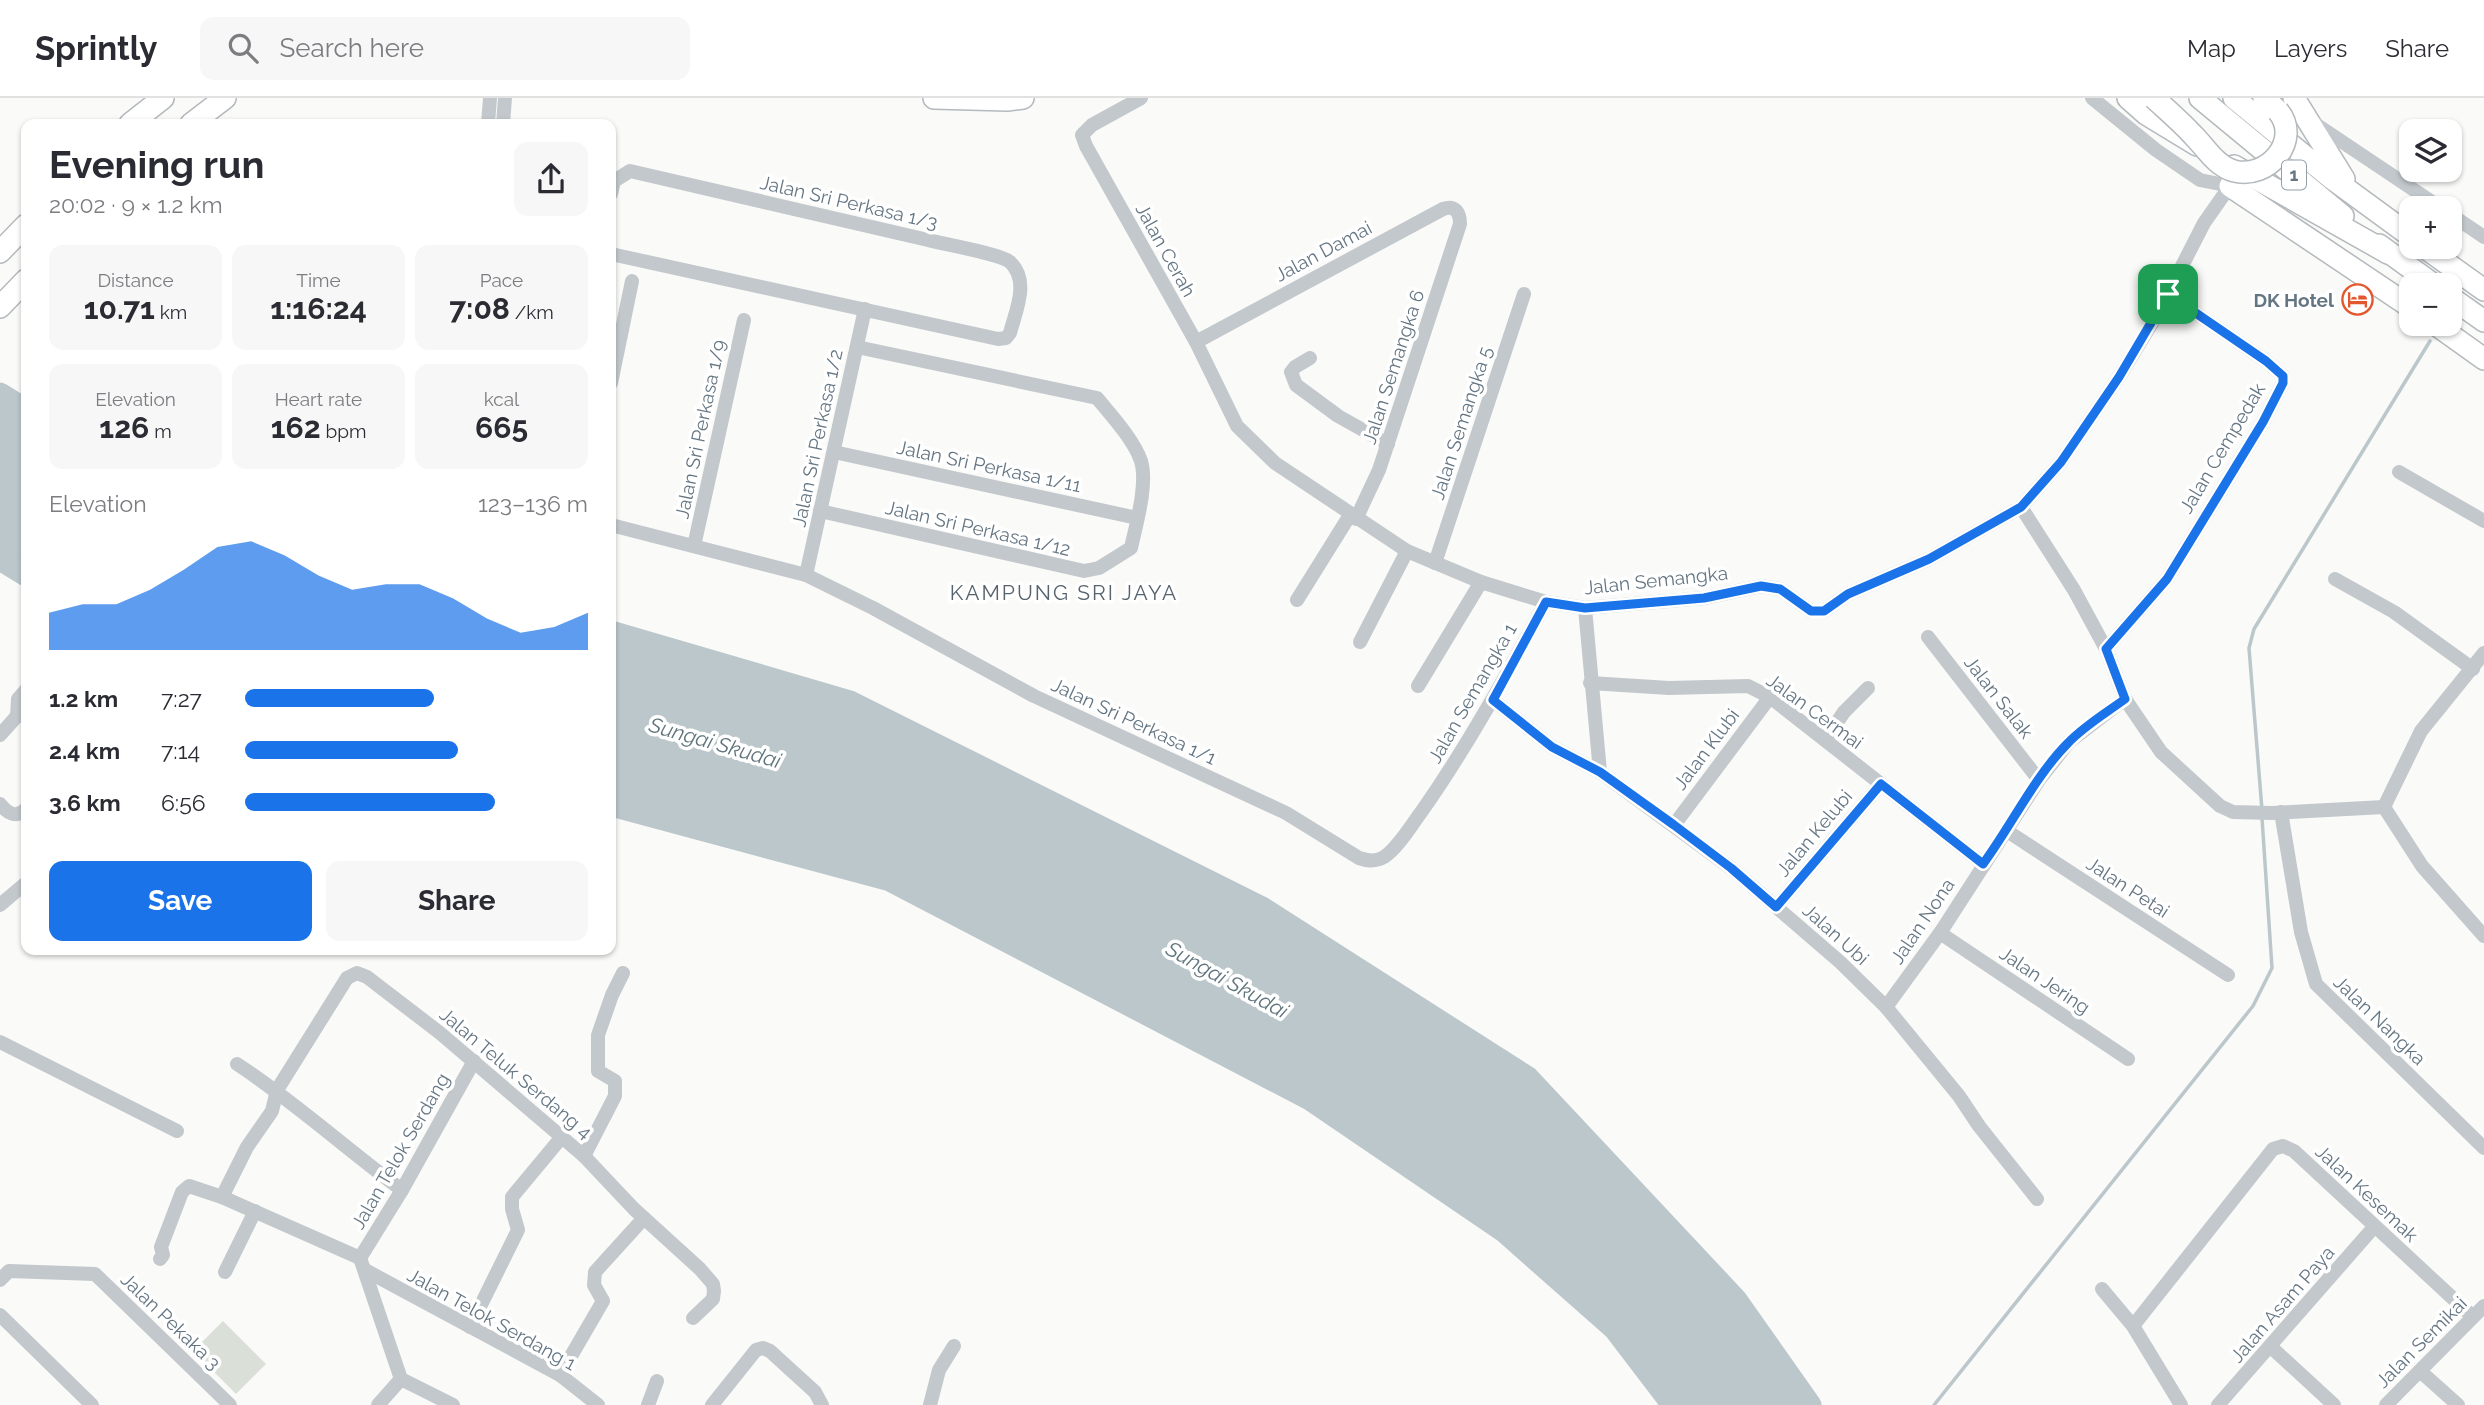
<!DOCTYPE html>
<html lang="en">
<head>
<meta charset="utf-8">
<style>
	body { margin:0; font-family:Raleway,sans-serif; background:#f7f7f7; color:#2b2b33; height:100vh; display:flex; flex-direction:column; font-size:26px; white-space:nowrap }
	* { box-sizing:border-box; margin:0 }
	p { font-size:23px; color:#7c7c81 }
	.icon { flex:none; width:38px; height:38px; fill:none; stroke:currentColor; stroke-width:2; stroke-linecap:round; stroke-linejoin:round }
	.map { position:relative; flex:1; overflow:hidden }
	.details { position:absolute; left:21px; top:21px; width:595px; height:836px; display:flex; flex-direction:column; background:#fff; border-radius:14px; box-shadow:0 2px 5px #0004 }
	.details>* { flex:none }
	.controls { position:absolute; left:2399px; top:21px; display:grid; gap:14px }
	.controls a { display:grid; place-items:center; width:63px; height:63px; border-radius:14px; background:#fff; box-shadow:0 2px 5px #0004; font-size:35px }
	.pin { position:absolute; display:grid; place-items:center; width:60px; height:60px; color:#fff; margin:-30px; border-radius:14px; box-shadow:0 4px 10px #0006 }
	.round { display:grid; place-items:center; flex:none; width:74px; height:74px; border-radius:14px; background:#f7f7f7 }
	.headline { display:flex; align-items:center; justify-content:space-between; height:119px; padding:0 28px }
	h1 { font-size:38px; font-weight:700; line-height:52px }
	.figures { display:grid; grid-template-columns:repeat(3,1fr); gap:10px; height:119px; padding:7px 28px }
	.figures div { display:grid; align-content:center; border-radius:14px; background:#f7f7f7; text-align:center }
	.figures b { font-size:30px; font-weight:700 }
	.figures small { font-size:19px; font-weight:400 }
	.figures p { font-size:19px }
	.chart { height:196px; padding:14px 28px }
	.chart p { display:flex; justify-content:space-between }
	.chart svg { width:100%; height:126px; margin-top:7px; fill:#1a73e8; opacity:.7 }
	.action { display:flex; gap:14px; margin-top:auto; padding:14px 28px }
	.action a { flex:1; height:80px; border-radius:14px; background:#1a73e8; color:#fff; font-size:28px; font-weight:700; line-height:80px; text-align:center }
	.action a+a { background:#f7f7f7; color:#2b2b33 }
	ul { padding:0 28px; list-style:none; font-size:23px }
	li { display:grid; grid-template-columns:112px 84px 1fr; align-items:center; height:52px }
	li i { height:18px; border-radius:9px; background:#1a73e8 }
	header { display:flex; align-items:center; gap:42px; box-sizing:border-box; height:98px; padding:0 35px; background:#fff; border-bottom:2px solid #e1e1e2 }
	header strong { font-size:33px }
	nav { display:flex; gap:38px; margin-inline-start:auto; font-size:24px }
	.search { width:490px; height:63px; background:#f7f7f7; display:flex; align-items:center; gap:18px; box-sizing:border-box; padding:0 24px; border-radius:14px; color:#7c7c81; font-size:26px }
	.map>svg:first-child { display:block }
</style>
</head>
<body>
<header>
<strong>Sprintly</strong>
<div class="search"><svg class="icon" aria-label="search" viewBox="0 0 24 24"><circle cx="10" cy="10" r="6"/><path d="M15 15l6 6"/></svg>Search here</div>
<nav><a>Map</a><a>Layers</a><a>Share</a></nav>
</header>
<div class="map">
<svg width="2484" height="1307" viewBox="0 0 2484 1307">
	<rect width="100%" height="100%" fill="#fafaf8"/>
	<path fill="#dadfd7" d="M 223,1223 L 266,1266 L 236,1296 L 193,1253 Z"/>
	<g fill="#bbc7cb">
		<path d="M 0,296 L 26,312 L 26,477 L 0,461 Z"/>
		<path d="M 611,534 L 850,604 L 1262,810 L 1528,980 L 1736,1202 L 1810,1307 L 1673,1307 L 1615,1231 L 1504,1133 L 1310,1001 L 890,782 L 611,707 Z"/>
	</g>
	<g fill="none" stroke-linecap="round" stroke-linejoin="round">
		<g stroke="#bbc7cb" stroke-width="3.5">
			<path d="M 2262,712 L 2249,550 L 2254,531 L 2430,243"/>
			<path d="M 1934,1307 L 2253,908 L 2272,870 L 2262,720"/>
		</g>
		<g stroke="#bbc7cb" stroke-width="23">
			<path d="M 0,296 L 26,312"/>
			<path d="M 0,461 L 26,477"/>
			<path d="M 611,534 L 850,604 L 1262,810 L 1528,980 L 1736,1202 L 1810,1307"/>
			<path d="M 611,707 L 890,782 L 1310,1001 L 1504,1133 L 1615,1231 L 1673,1307"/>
		</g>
		<defs>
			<g id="highway">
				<path d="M 934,0 L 1007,2 L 1023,0"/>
				<path d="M 2128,0 L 2146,16 L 2197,47"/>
				<path d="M 2200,0 L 2343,118"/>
				<path d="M 2234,0 L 2330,79 L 2412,139"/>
				<path d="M 2264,0 L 2278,13"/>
				<path d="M 2294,0 L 2344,81"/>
				<path d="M 130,26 L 163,0"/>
				<path d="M 191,26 L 225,0"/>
				<path d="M 2234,68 L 2388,155"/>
				<path d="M 2230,88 L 2412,210"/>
				<path d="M 2379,147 L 2434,187"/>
				<path d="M 2424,149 L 2484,192"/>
				<path d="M 0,154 L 26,127"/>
				<path d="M 2450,199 L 2484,223"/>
				<path d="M 0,209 L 26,182"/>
				<path d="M 2435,226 L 2484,261"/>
			</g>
		</defs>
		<use href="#highway" stroke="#b4b9bd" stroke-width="24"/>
		<g stroke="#c3c8cc" stroke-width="14">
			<path d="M 1141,0 L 1092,27 L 1082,37 L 1086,48 L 1196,244 L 1237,328 L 1275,365 L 1407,453 L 1481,484 L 1546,504 L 1585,510 L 1705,500 L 1761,488 L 1780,491 L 1811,513 L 1824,513 L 1848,496 L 1929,461 L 2021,409 L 2061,364 L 2119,279 L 2158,215 L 2204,125 L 2230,88 L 2200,82 L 2156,52 L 2092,0"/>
			<path d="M 2311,23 L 2441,110"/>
			<path d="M 488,26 L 490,0"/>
			<path d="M 503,26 L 505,0"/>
			<path d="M 611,96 L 614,83 L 630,73 C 729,96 828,119 928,142 C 943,146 1001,156 1010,164 C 1030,183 1016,212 1010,235 L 1006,240 L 998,241 L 611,156"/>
			<path d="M 2450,116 L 2484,139"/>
			<path d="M 1196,244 L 1443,111 C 1455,107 1460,114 1460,126 L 1379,372 L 1356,421"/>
			<path d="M 1310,260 L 1295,269 L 1291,274 L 1296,287 L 1338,318 L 1388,346"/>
			<path d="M 611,285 L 632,183"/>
			<path d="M 834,354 L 1137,420"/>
			<path d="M 2399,374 L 2484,423"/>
			<path d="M 2021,409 L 2074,492 L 2106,551 L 2125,601 L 2161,654 L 2220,708 L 2233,714 L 2272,715 L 2384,709"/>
			<path d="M 820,413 L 1084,473 L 1099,470 L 1131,450 C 1136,427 1148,386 1141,363 C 1134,342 1111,317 1097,300 L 857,249"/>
			<path d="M 611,427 L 806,477 L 873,510 L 1034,598 L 1286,715 L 1359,760 C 1368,763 1375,764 1384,759 C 1398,750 1412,726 1422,713 C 1469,646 1507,576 1546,504"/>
			<path d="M 694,448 L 744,222"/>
			<path d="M 1435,465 L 1524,196"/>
			<path d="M 806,477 L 865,211"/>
			<path d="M 2335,481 L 2394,514 L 2473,571"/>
			<path d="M 1297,502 L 1350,417"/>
			<path d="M 1585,510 L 1600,674"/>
			<path d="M 1928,539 L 2039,682"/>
			<path d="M 1360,544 L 1407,453"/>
			<path d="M 2106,551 L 2167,481 L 2263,324 L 2283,285 L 2283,278 L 2266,263 L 2168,196"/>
			<path d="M 1590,585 L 1669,590 L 1748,588 L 1770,599 L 1983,766"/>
			<path d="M 1418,588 L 1481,484"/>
			<path d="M 1493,602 L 1552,649 L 1600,674 L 1731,770 L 1840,864 L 1886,909 L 1959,998 L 1979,1028 L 2037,1101"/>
			<path d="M 0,637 L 17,618 L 18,601 L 26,592"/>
			<path d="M 1825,642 L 1844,614 L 1868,590"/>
			<path d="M 0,706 C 7,715 16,721 26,711"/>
			<path d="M 2384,709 L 2421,633 L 2484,555"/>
			<path d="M 2384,709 L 2422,768 L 2484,838"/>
			<path d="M 2281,714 L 2301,834 L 2316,886 L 2484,1050"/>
			<path d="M 1674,727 L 1770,599"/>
			<path d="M 2007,733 L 2228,877"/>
			<path d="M 0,807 L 26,785"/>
			<path d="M 1776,809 L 1881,686"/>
			<path d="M 1940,835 L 2128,961"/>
			<path d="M 1886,909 L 1940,835 L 2039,682 L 2069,644 L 2125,601"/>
			<path d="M 0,944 L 177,1033"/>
			<path d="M 237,966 C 295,1004 346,1051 402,1092"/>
			<path d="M 584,1058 L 615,998 L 615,983 L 598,973 L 598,937 L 612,897 L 623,875"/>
			<path d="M 222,1099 L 247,1049 L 272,1013 L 277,992 L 347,880 L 357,875 L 367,879 L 440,935 L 584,1058 L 634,1111 L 700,1171 L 713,1186 L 714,1193 L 713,1201 L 693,1220"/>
			<path d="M 160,1161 L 163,1157 L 161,1149 L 182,1094 L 189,1088 L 222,1099 L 360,1160"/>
			<path d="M 365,1172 L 560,1277 L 598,1307"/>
			<path d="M 225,1174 L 255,1113"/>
			<path d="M 0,1182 L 9,1173 L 95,1176 L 230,1307"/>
			<path d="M 2102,1191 L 2133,1228 L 2181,1307"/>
			<path d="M 0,1217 L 92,1307"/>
			<path d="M 2133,1228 L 2273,1051 L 2283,1048 L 2294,1053 L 2473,1219"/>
			<path d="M 470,1229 L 518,1132 L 512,1111 L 512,1099 L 561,1040"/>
			<path d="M 2271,1249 L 2334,1307"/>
			<path d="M 2420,1273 L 2458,1307"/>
			<path d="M 560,1277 L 603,1203 L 594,1187 L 595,1174 L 644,1120"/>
			<path d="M 401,1281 L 360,1160 L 402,1092 L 474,963"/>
			<path d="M 401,1281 L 453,1307"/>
			<path d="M 378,1307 L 401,1281"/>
			<path d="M 648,1307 L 657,1283"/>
			<path d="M 712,1307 L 756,1252 L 763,1250 L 770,1253 L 815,1294 L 822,1307"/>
			<path d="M 930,1307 L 939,1272 L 954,1248"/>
			<path d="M 2218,1307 L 2374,1129"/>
			<path d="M 2386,1307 L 2484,1208"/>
		</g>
		<use href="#highway" stroke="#fff" stroke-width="21"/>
		<defs>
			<path id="highway-bridge" d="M 2154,0 C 2167,12 2181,24 2193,37 C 2206,50 2216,68 2234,73 C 2268,82 2302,42 2278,13"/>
		</defs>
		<use href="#highway-bridge" stroke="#b4b9bd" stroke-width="24" stroke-linecap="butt"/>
		<use href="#highway-bridge" stroke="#fff" stroke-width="21"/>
	</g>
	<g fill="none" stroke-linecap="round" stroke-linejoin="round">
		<defs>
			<path id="route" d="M 2168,196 L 2266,263 L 2283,278 L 2283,285 L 2263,324 L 2167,481 L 2106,551 L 2125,601 C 2106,615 2084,628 2068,645 C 2035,678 2011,728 1983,766 L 1881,686 L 1776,809 L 1731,770 L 1674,727 L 1600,674 L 1552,649 L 1493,602 L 1546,504 L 1585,510 L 1704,500 L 1761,488 L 1780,491 L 1811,513 L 1824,513 L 1848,496 L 1929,461 L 2021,409 L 2061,364 L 2119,279 Z"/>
		</defs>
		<use href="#route" stroke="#fff" stroke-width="14"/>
		<use href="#route" stroke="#1a73e8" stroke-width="9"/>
	</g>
	<defs>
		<symbol id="hotel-ring" viewBox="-11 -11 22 22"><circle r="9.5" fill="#fff" stroke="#e4572e" stroke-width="1.5"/><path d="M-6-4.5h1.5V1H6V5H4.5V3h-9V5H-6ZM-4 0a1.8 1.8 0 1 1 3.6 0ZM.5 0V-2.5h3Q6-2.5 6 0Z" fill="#e4572e"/></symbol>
	</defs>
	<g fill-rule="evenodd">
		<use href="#hotel-ring" x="2340" y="184" width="35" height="35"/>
	</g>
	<g text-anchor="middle" stroke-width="7" stroke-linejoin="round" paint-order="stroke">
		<rect fill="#fff" stroke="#939fa8" stroke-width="2" x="2282" y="62.5" width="24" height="29" rx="5"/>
		<g font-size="18" font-weight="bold" fill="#657683">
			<text x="2294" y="83">1</text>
		</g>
		<g font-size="19" fill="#657683" stroke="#fff">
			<text transform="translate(849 104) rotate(13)" y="7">Jalan Sri Perkasa 1/3</text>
			<text transform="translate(1166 152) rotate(61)" y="7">Jalan Cerah</text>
			<text transform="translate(1323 153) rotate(-28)" y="7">Jalan Damai</text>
			<text transform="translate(1393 269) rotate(-72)" y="7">Jalan Semangka 6</text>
			<text transform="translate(1461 325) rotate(-72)" y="7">Jalan Semangka 5</text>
			<text transform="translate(700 331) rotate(-78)" y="7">Jalan Sri Perkasa 1/9</text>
			<text transform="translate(817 340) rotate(-78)" y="7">Jalan Sri Perkasa 1/2</text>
			<text transform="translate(2222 350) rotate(-59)" y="7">Jalan Cempedak</text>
			<text transform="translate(989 368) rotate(12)" y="7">Jalan Sri Perkasa 1/11</text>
			<text transform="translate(978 430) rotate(13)" y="7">Jalan Sri Perkasa 1/12</text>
			<text transform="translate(1656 482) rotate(-6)" y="7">Jalan Semangka</text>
			<text transform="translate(1472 595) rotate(-60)" y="7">Jalan Semangka 1</text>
			<text transform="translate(1999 599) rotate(52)" y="7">Jalan Salak</text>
			<text transform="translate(1815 613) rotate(36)" y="7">Jalan Cermai</text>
			<text transform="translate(1134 623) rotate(25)" y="7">Jalan Sri Perkasa 1/1</text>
			<text transform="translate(1706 651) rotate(-53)" y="7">Jalan Klubi</text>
			<text transform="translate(1814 735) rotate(-50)" y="7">Jalan Kelubi</text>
			<text transform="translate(2128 789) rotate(33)" y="7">Jalan Petai</text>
			<text transform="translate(1922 823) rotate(-56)" y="7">Jalan Nona</text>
			<text transform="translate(1836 836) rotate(42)" y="7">Jalan Ubi</text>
			<text transform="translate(2045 882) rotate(34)" y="7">Jalan Jering</text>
			<text transform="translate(2380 922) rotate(44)" y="7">Jalan Nangka</text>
			<text transform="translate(516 975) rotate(40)" y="7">Jalan Teluk Serdang 4</text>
			<text transform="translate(400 1053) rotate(-60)" y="7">Jalan Telok Serdang</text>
			<text transform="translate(2367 1095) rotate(43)" y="7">Jalan Kesemak</text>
			<text transform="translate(2282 1206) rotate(-49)" y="7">Jalan Asam Paya</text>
			<text transform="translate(492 1221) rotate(29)" y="7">Jalan Telok Serdang 1</text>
			<text transform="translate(171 1223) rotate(44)" y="7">Jalan Pekaka 3</text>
			<text transform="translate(2421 1244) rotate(-45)" y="7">Jalan Semikai</text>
		</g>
		<g font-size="19" font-weight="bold" fill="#657683" stroke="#fff" text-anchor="end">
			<text x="2334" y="209">DK Hotel</text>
		</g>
		<g font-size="21" letter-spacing="2" fill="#57646e" stroke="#fff">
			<text x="1064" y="502">KAMPUNG SRI JAYA</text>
		</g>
		<g font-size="21" font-style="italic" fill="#60757c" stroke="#fff">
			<text transform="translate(715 645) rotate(16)" y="7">Sungai Skudai</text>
			<text transform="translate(1227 882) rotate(29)" y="7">Sungai Skudai</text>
		</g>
	</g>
</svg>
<div class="controls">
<a><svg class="icon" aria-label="layers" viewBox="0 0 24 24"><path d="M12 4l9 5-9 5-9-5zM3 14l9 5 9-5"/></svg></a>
<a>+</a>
<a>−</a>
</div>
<div class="pin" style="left:2168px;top:196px;background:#1e9e55"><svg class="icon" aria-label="arrive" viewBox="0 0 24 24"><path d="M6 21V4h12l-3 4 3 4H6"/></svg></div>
<section class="details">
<div class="headline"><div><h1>Evening run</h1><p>20:02 · 9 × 1.2 km</p></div><a class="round"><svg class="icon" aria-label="share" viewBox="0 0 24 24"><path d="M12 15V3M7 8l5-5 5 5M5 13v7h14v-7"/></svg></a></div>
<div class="figures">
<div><p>Distance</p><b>10.71<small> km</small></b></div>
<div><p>Time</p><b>1:16:24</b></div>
<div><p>Pace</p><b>7:08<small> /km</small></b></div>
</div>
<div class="figures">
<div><p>Elevation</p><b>126<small> m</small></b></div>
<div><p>Heart rate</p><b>162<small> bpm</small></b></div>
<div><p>kcal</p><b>665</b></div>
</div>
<div class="chart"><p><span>Elevation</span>123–136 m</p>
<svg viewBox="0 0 160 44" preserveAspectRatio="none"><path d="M0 44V31L10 28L20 28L30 23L40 16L50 8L60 6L70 11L80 18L90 23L100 21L110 21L120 26L130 33L140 38L150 36L160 31V44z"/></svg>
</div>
<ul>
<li><b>1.2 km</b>7:27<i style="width:55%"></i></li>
<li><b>2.4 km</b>7:14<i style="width:62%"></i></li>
<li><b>3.6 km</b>6:56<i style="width:73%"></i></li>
</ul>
<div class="action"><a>Save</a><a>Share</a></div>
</section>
</div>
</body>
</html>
